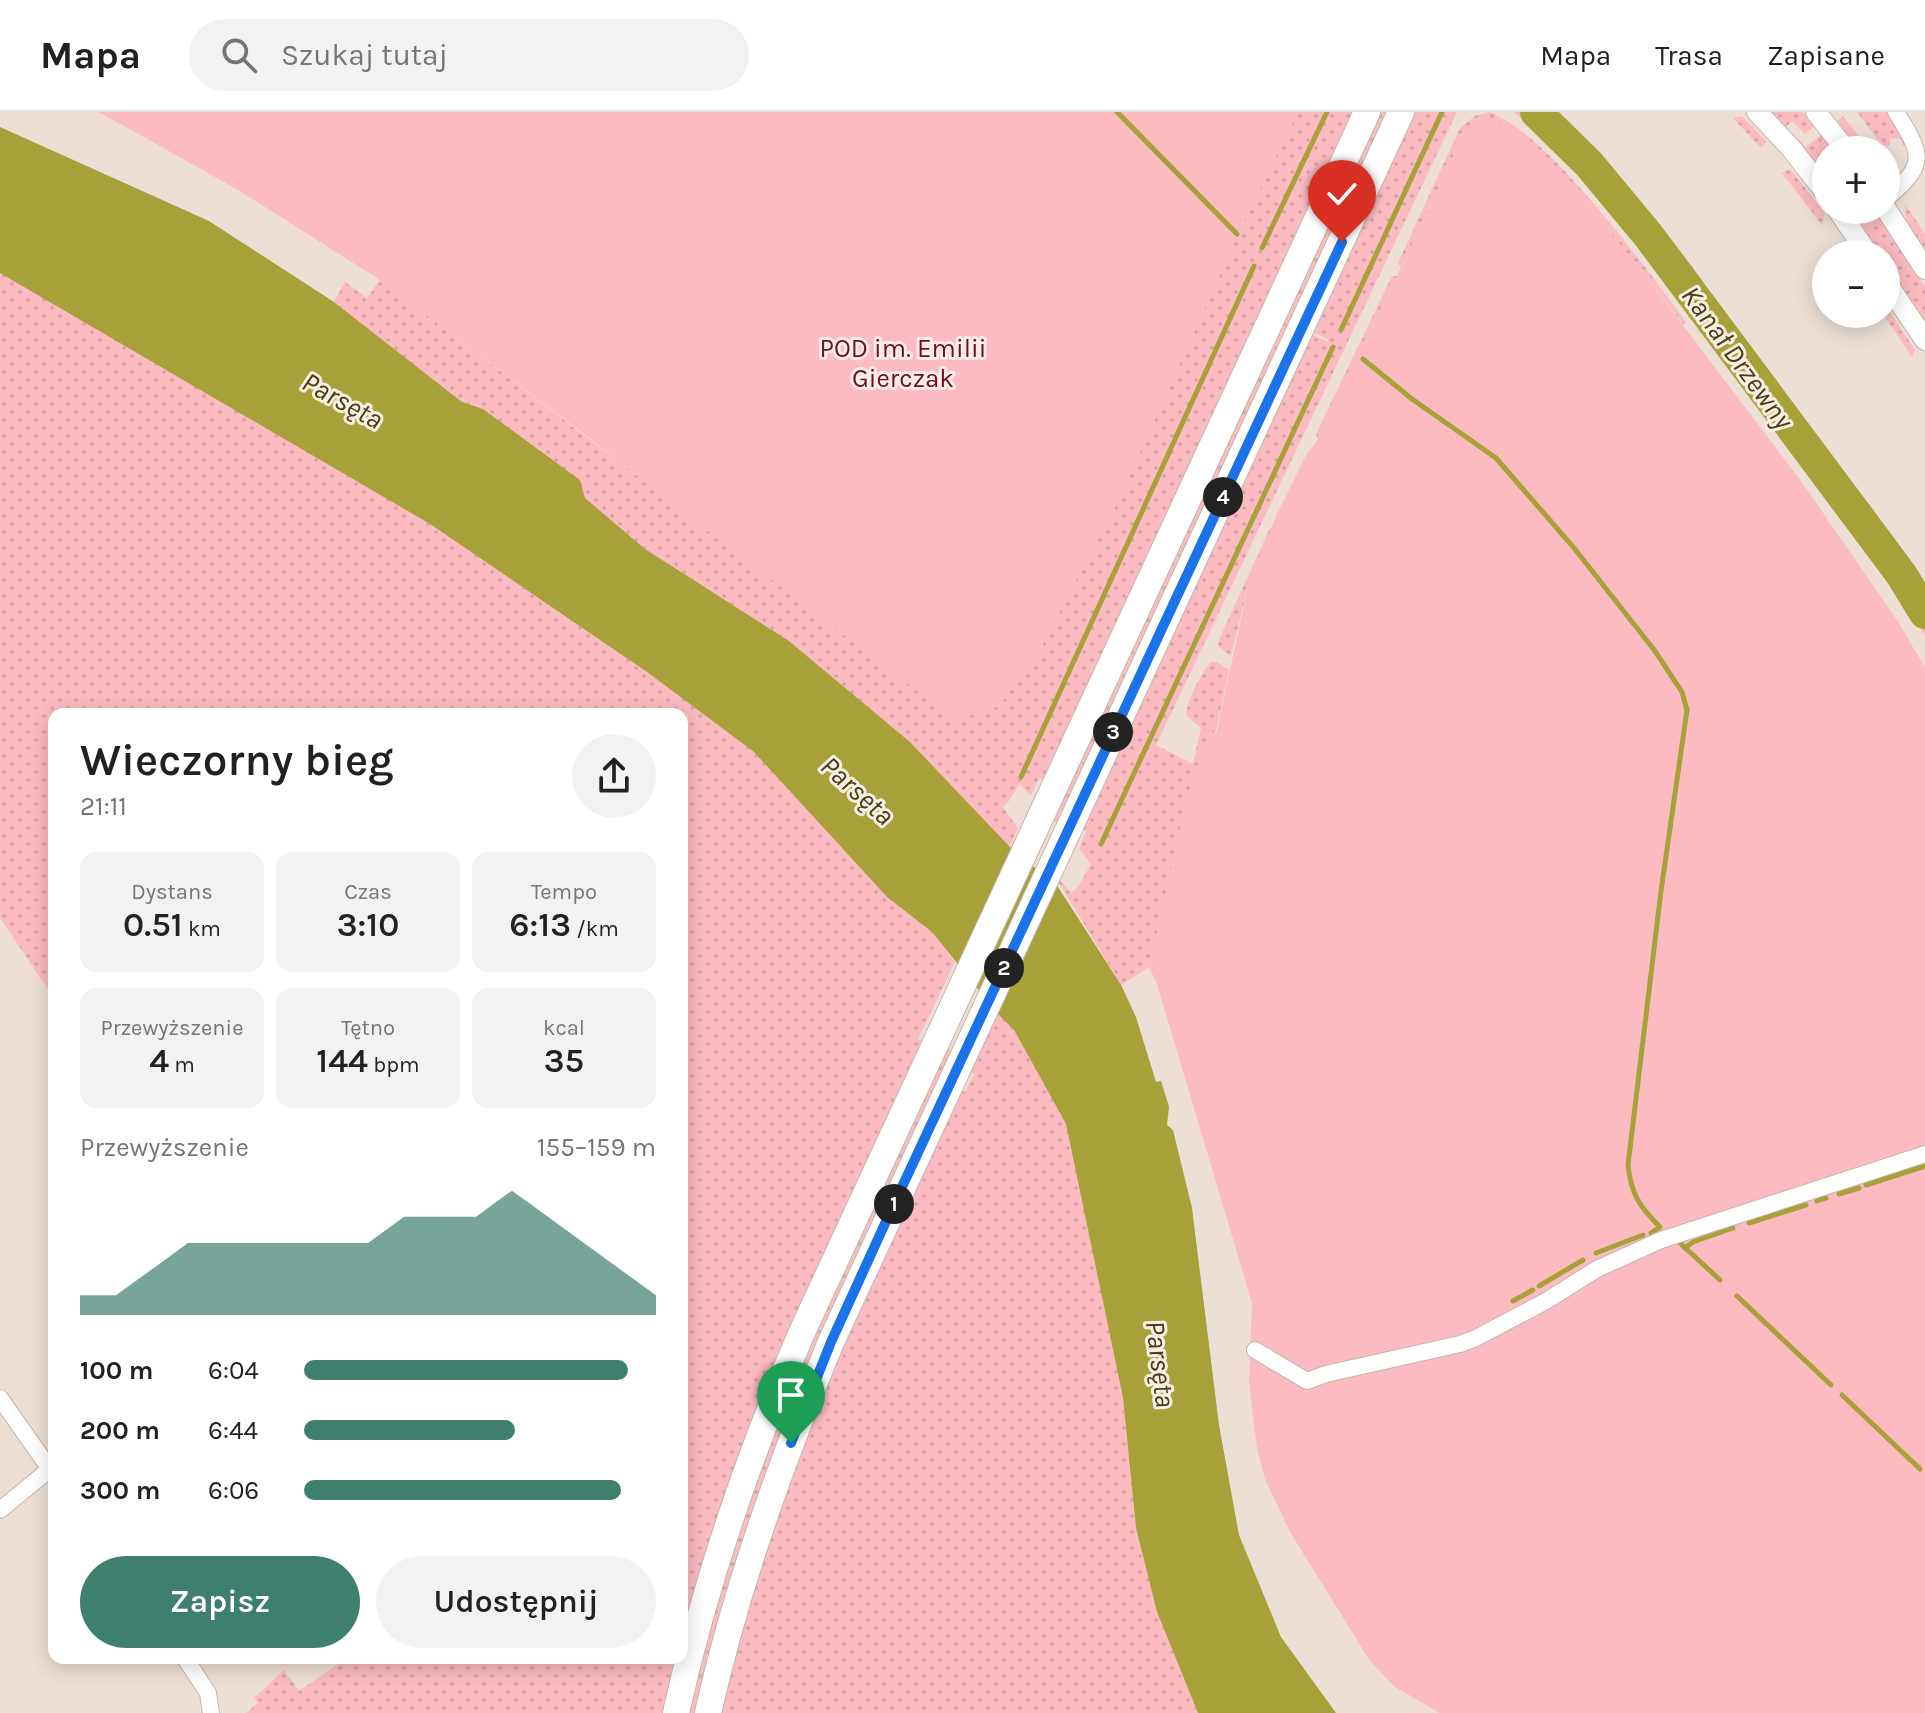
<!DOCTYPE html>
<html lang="pl">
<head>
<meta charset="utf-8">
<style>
	body { margin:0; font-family:Karla,sans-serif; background:#f2f2f2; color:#202124; height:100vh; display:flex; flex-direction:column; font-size:30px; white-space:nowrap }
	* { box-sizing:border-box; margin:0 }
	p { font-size:26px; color:#757577 }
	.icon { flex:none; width:44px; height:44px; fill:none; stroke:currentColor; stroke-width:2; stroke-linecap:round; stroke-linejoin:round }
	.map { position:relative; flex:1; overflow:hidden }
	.side { position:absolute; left:48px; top:596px; width:640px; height:956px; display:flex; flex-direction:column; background:#fff; border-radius:16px; box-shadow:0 4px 20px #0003 }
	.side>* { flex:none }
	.controls { position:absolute; left:1812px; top:24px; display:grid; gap:16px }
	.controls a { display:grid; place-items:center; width:88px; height:88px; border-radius:50%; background:#fff; box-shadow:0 4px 20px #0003; font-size:40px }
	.pin { position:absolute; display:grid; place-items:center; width:68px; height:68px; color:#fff; margin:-82px -34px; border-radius:50% 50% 50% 0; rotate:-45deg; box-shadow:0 0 8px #0007 }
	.pin .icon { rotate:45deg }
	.km { position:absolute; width:40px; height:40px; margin:-20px; border-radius:50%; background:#222; color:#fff; font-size:22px; line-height:40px; text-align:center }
	.round { display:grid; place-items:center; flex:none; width:84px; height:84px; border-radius:42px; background:#f2f2f2 }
	.head { display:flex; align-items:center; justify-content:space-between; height:136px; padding:0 32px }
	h1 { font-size:44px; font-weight:600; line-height:60px }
	.figures { display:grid; grid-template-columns:repeat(3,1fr); gap:12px; height:136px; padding:8px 32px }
	.figures div { display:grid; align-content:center; border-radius:16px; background:#f2f2f2; text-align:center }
	.figures b { font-size:34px; font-weight:600 }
	.figures small { font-size:22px; font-weight:400 }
	.figures p { font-size:22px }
	.chart { height:224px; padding:16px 32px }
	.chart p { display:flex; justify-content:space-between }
	.chart svg { width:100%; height:144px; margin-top:8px; fill:#3f7f6e; opacity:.7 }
	.action { display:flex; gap:16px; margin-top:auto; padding:16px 32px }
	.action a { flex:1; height:92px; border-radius:48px; background:#3f7f6e; color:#fff; font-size:32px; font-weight:600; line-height:92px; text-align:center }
	.action a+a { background:#f2f2f2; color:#202124 }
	ul { padding:0 32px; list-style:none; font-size:26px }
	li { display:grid; grid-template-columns:128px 96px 1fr; align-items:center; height:60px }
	li i { height:20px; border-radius:10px; background:#3f7f6e }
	header { display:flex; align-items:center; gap:48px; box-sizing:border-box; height:112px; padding:0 40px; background:#fff; border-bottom:2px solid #e0e0e0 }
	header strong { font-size:38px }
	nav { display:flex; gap:44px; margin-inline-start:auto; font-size:28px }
	.search { width:560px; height:72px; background:#f2f2f2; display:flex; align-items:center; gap:20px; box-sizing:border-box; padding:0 28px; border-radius:44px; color:#757577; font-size:30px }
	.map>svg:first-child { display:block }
</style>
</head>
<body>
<header>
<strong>Mapa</strong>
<div class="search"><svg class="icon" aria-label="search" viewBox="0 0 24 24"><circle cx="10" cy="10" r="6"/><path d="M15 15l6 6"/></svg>Szukaj tutaj</div>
<nav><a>Mapa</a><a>Trasa</a><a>Zapisane</a></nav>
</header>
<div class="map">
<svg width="1925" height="1601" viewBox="0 0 1925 1601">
	<defs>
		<pattern id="grass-dots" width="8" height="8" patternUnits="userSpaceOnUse" patternTransform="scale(2)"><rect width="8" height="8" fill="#fcbbc0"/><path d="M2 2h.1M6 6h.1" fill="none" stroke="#d7a0a4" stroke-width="1.8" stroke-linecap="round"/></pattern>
	</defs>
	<rect width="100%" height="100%" fill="#eddfd5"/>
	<g fill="url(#grass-dots)">
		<path d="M 1298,0 L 1358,0 L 1047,669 L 1039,666 L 1031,683 L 1019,673 L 1009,689 L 1003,695 L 1018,716 L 1010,735 L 910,630 L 789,529 L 645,437 L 585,386 L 579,368 L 483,297 L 462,290 L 334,190 L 345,170 L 367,186 L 380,168 C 573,314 764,461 955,608 L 999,594 L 1039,539 L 1117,391 L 1240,118 Z"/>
		<path d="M 1378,0 L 1392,0 L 1056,711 L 1053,707 Z"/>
		<path d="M 1412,0 L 1457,0 L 1156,633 L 1193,652 L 1201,616 L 1186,603 C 1188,585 1200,564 1211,550 L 1217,550 L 1229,558 L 1215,623 L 1210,619 L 1189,679 L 1149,855 L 1121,873 L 1050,756 L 1071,781 L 1078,775 L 1091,752 L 1079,737 L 1086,719 L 1079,715 L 1309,221 L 1328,230 L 1328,227 L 1310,219 Z"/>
		<path d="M 1489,0 C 1545,18 1649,159 1686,210 L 1683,212 L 1635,150 L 1543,42 L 1464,21 L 1401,156 L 1398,151 L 1460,16 L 1475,4 Z"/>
		<path d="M 1514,0 L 1552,0 L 1612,61 L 1681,139 L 1813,324 L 1874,398 L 1925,478 L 1925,524 L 1859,417 L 1687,194 L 1583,65 L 1553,33 Z"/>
		<path d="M 1766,0 L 1803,0 L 1815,14 L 1805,22 L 1792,9 L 1782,18 Z"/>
		<path d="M 1857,0 L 1886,0 L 1909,33 L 1902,34 L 1902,27 L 1890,26 L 1890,33 L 1883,35 Z"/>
		<path d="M 1742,4 L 1767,30 L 1761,36 L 1733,6 Z"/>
		<path d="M 1843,4 L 1869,38 L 1857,38 L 1836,10 Z"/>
		<path d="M 1793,22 L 1806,35 L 1822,22 L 1834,38 L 1826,38 L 1826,71 L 1789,25 Z"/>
		<path d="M 1787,58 L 1791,58 L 1825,102 L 1822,113 L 1782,61 Z"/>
		<path d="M 1905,92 L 1925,122 L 1925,140 L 1906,111 Z"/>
		<path d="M 1845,98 L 1875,98 L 1925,174 L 1925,218 L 1886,159 L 1886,142 L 1875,142 Z"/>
		<path d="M 0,159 L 430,412 L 647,560 L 754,640 L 887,785 L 932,820 L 955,850 L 918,927 L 925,930 L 682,1534 L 682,602 L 54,602 L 54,886 L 0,806 Z"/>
		<path d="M 1392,164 L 1397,164 L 1331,294 L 1318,327 L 1316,322 Z"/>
		<path d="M 1886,194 L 1915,238 L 1912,245 L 1883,202 L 1886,202 Z"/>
		<path d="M 1270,416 L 1272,417 L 1249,470 L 1231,544 L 1218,534 L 1218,530 Z"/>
		<path d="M 998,902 L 1014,918 L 1066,1012 L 1123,1286 L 1136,1416 L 1157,1500 L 1198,1601 L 718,1601 L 741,1507 L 814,1295 L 956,977 L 965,980 L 974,962 L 970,960 Z"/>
		<path d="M 947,932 L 952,942 L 698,1601 L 686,1601 L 711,1499 L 785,1284 Z"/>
		<path d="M 347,1546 L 679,1546 L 665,1601 L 246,1601 L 258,1591 L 254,1586 L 284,1558 L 299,1579 Z"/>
	</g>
	<g fill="#fcbbc0">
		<path d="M 99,0 L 1298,0 L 1240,118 L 1117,391 L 1039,539 L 999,594 L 955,608 L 677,396 L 597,332 L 380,168 L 240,79 Z"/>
		<path d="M 1481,5 L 1504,12 L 1543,42 L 1635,150 L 1801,369 L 1899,511 L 1925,556 L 1925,1601 L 1440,1601 L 1395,1575 L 1370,1549 L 1290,1420 L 1265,1367 L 1257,1337 L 1249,1270 L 1252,1191 L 1157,872 L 1149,855 L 1189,679 L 1210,618 L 1216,622 L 1249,470 L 1277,402 L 1305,345 L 1318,327 L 1331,294 L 1401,156 L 1464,21 L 1472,8 Z"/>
	</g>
	<path fill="#a8a038" d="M 0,15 L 209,109 L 334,190 L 462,290 L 483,297 L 580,368 L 585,386 L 645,437 L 789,529 L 910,630 L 1010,735 L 1058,775 L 1121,873 L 1136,905 L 1156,970 L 1161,969 L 1169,995 L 1167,1013 L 1173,1018 L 1192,1096 L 1219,1313 L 1239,1423 L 1281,1525 L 1336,1601 L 1198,1601 L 1157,1500 L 1136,1416 L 1123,1286 L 1066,1012 L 1014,918 L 998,902 L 932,820 L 887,785 L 754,640 L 647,560 L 430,412 L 0,161 Z"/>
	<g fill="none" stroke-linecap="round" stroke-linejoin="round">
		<g stroke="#a8a038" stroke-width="5">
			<path d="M 1117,0 L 1237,122"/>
			<path d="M 1262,136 L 1327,0"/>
			<path d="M 1341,218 L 1442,0"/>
			<path d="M 1363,247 L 1412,287 L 1496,346 L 1574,436 L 1655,539 L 1682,580 L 1687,598 L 1661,779 L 1628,1053 C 1631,1082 1639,1094 1660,1115 L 1651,1121"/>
			<path d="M 1021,665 L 1254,154"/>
			<path d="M 1101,732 L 1333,235"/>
			<path d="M 1866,1073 L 1925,1054"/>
			<path d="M 1839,1082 L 1859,1076"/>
			<path d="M 1817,1089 L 1826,1086"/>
			<path d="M 1749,1111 L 1806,1093"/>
			<path d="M 1680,1131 L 1720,1168"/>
			<path d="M 1685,1136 L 1693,1130 L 1733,1116"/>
			<path d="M 1596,1141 L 1643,1123"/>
			<path d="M 1539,1174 L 1583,1148"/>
			<path d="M 1737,1184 L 1831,1273"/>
			<path d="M 1513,1189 L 1533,1178"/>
			<path d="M 1842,1283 L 1920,1357"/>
		</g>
		<path stroke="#a8a038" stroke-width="32" d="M 1536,0 L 1589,52 L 1648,123 L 1901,462 L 1925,501"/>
		<defs>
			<g id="minor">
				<path d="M 1886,87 C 1925,53 1925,46 1896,0"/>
				<path d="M 1255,1238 L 1307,1269 L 1326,1262 L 1460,1232 L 1476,1226 L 1546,1189 L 1597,1157 L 1661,1128 L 1925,1042"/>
				<path d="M 0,1286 L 54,1363"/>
				<path d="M 0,1398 L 50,1357"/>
				<path d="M 185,1546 L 208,1581 L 211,1601"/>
			</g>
			<g id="tertiary">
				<path d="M 1757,0 L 1790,35 L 1826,81"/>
				<path d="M 1816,0 L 1846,38"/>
				<path d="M 1886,97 L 1925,157"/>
				<path d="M 1838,98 L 1868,142"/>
				<path d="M 1886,170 L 1925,228"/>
			</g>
			<g id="primary">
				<path d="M 676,1601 C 705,1470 749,1343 802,1220 L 1367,0"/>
				<path d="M 708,1601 C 737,1473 781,1351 831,1230 L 1401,0"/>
			</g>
		</defs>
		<use href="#minor" stroke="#c2b5ab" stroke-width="18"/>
		<use href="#tertiary" stroke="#c2b5ab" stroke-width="22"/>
		<use href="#primary" stroke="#c2b5ab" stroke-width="28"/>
		<use href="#minor" stroke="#fff" stroke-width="16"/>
		<use href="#tertiary" stroke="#fff" stroke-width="20"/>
		<use href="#primary" stroke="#fff" stroke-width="26"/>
	</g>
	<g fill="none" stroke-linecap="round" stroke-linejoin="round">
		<defs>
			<path id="route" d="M 791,1331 L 831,1230 L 888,1105 L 1342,130"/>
		</defs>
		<use href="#route" stroke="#fff" stroke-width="16"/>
		<use href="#route" stroke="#1a73e8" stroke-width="10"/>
	</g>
	<g text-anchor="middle" stroke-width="6" stroke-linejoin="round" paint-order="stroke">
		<g font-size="26" fill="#6a0f25" stroke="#fbede2">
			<text x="903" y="245">POD im. Emilii<tspan x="903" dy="30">Gierczak</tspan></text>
		</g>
		<g font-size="28" font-style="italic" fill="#434015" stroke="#fbede2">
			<text transform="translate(1738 245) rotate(54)" y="10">Kanał Drzewny</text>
			<text transform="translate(343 288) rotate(29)" y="10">Parsęta</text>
			<text transform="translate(858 678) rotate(42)" y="10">Parsęta</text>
			<text transform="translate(1161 1252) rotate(83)" y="10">Parsęta</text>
		</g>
	</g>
</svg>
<div class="controls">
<a>+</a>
<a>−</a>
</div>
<div class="pin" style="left:791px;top:1331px;background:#1e9e55"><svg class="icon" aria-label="arrive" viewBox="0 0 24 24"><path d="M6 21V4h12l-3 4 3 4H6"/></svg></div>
<div class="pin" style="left:1342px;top:130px;background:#d93025"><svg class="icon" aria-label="check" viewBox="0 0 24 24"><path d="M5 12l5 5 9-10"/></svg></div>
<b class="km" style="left:894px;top:1092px">1</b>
<b class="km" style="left:1004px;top:856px">2</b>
<b class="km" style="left:1113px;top:620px">3</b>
<b class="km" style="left:1223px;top:385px">4</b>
<section class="side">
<div class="head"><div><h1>Wieczorny bieg</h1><p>21:11</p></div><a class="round"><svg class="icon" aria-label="share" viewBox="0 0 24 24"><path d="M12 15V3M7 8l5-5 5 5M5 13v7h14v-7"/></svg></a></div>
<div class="figures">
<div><p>Dystans</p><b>0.51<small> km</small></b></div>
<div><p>Czas</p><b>3:10</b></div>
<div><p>Tempo</p><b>6:13<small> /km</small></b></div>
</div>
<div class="figures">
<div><p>Przewyższenie</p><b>4<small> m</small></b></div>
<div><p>Tętno</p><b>144<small> bpm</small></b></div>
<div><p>kcal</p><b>35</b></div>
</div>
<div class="chart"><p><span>Przewyższenie</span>155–159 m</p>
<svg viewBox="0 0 160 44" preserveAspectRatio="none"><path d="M0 44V38L10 38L20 30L30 22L40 22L50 22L60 22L70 22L80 22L90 14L100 14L110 14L120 6L130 14L140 22L150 30L160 38V44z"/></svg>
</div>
<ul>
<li><b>100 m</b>6:04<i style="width:92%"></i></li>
<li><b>200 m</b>6:44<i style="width:60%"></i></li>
<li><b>300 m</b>6:06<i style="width:90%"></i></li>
</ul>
<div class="action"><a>Zapisz</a><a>Udostępnij</a></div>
</section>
</div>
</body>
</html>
